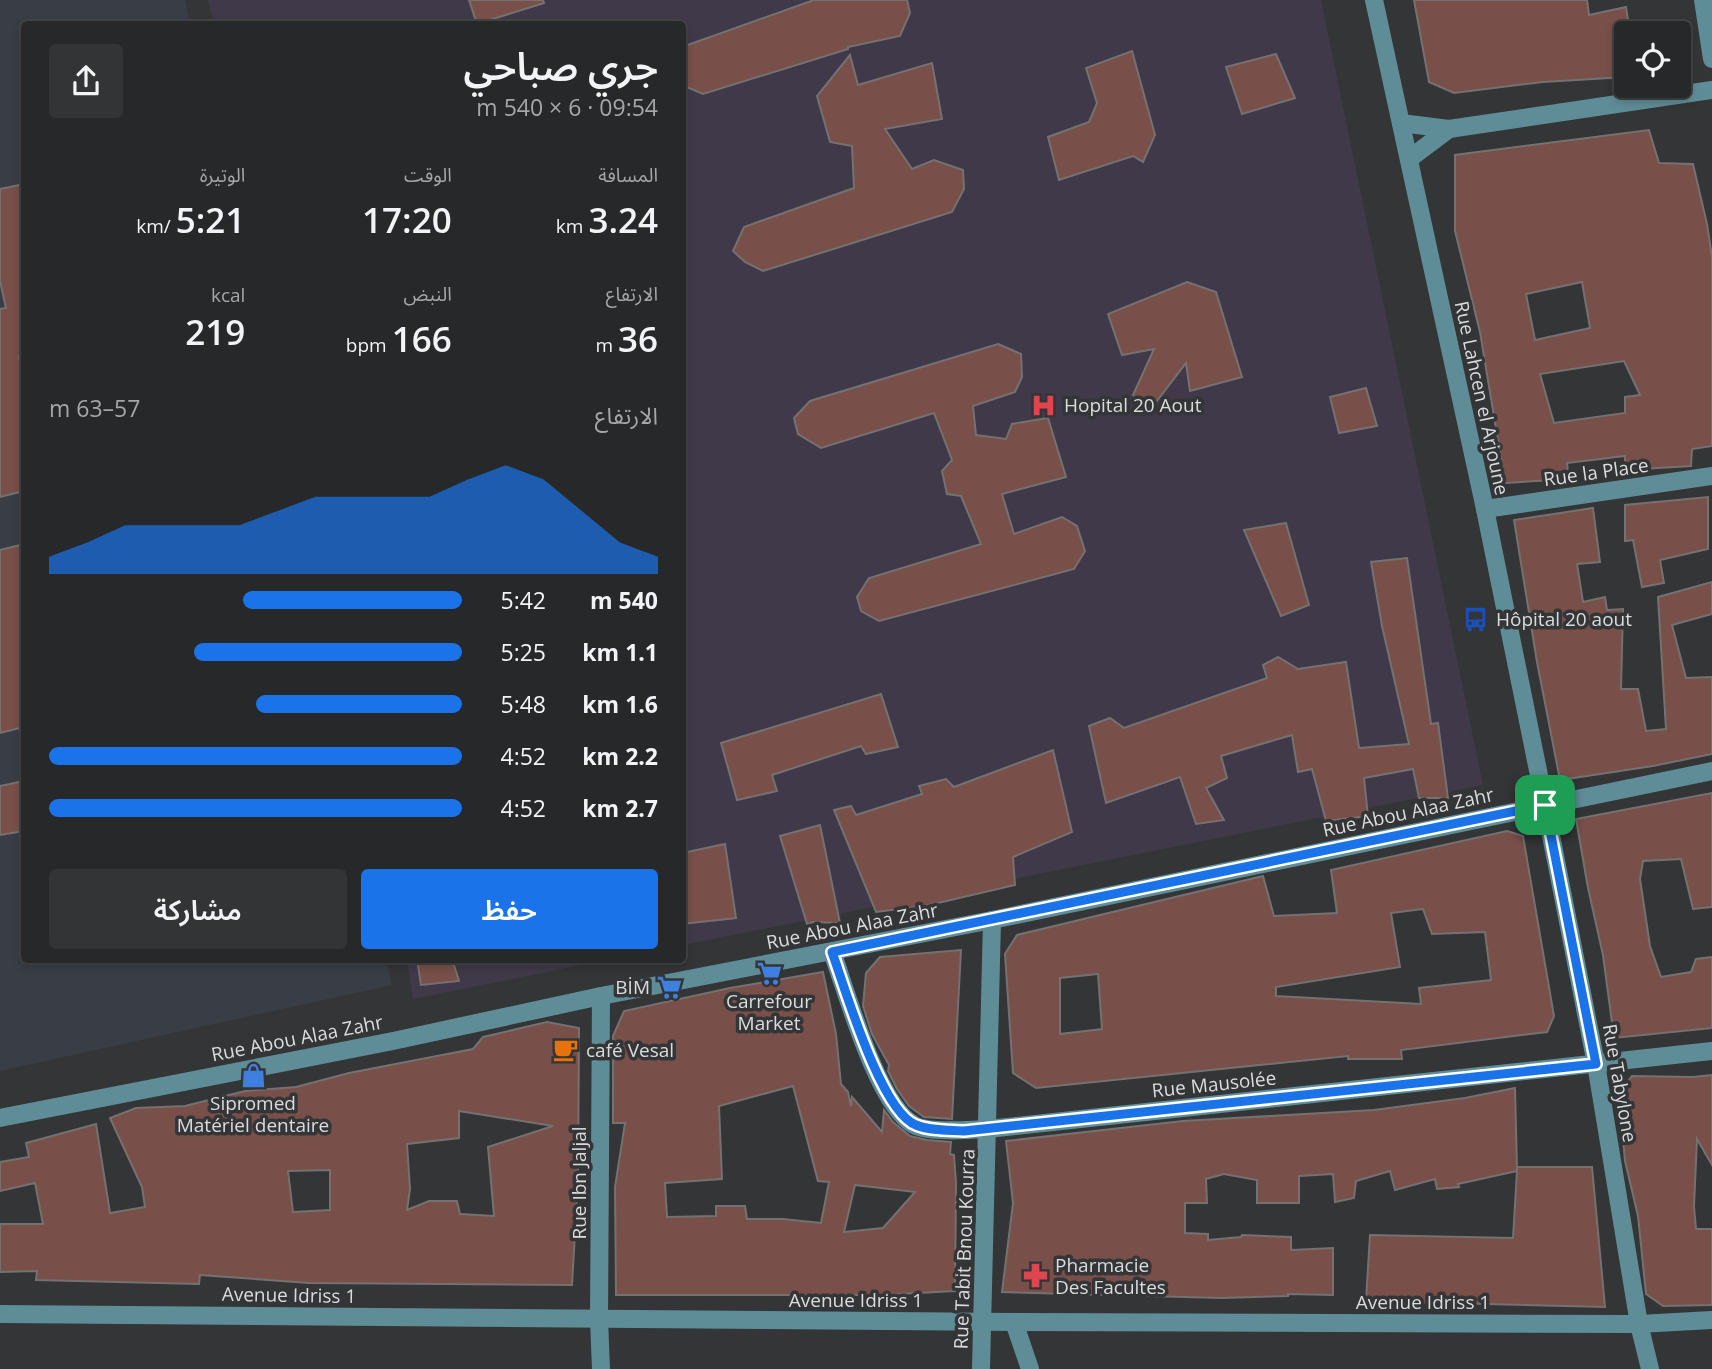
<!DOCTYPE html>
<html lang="ar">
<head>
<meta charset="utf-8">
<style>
	body { margin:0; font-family:"Open Sans","Noto Sans Arabic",sans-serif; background:#323435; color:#f1f3f6; direction:rtl; height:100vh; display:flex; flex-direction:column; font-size:26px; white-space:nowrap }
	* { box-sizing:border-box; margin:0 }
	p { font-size:23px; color:#a4a6a8 }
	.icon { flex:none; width:38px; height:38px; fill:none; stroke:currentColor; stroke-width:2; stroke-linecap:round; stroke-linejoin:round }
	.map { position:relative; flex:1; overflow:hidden; direction:ltr }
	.details { position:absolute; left:21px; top:21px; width:665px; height:942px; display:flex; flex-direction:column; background:#262829; border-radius:7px; box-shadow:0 4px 10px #0003,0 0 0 2px #424446; direction:rtl }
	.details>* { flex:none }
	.fabs { position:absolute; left:1614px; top:21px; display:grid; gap:14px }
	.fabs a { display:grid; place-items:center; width:77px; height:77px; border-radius:7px; background:#262829; box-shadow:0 4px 10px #0003,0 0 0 2px #424446; font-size:35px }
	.pin { position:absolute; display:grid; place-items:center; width:60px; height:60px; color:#fff; margin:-30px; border-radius:14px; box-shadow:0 4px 10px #0006 }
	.round { display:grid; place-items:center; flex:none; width:74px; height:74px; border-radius:7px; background:#323435 }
	.headline { display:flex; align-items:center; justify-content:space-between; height:119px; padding:0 28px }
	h1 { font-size:38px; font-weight:600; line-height:52px }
	.metrics { display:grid; grid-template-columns:repeat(3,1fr); gap:10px; height:119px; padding:7px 28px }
	.metrics div { display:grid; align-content:center }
	.metrics b { font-size:35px; font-weight:600 }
	.metrics small { font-size:19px; font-weight:400 }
	.metrics p { font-size:19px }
	.chart { height:196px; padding:14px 28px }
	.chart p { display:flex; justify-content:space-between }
	.chart svg { width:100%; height:126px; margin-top:7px; fill:#1a73e8; opacity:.7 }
	.button { display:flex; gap:14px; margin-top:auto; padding:14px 28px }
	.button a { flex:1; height:80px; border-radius:7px; background:#1a73e8; color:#fff; font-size:28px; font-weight:600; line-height:80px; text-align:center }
	.button a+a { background:#323435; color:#f1f3f6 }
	ul { padding:0 28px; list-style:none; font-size:23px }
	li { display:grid; grid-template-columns:112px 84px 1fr; align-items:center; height:52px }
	li i { height:18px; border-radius:9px; background:#1a73e8 }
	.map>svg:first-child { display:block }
</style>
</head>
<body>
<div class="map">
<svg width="1712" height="1369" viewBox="0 0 1712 1369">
	<rect width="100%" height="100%" fill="#333537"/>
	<path fill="#393e46" d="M 0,0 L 185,0 L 190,24 L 24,24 L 24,959 L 386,959 L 392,985 L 0,1071 Z"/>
	<g fill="#403949">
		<path d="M 208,0 L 1321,0 L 1483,785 L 683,945 L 682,24 L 214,24 Z"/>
		<path d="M 407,959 L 612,959 L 413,999 Z"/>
	</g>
	<g fill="#784f49" stroke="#757171" stroke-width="2" fill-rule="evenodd">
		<path d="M 469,0 L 543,0 L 544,3 L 477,24 Z"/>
		<path d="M 814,0 L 907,0 L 910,13 L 900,36 L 848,47 L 848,49 L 703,94 L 682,85 L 682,47 Z"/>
		<path d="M 1414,0 L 1587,0 L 1589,15 L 1626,7 L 1630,33 L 1626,33 L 1626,77 L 1543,82 L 1454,93 L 1429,82 Z"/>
		<path d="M 1132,51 L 1155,135 L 1143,162 L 1133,156 L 1059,180 L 1048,137 L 1089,122 L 1097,103 L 1086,68 Z"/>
		<path d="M 1276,54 L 1295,98 L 1242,114 L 1226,67 Z"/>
		<path d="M 850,55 L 858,85 L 932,63 L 942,119 L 885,129 L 912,169 L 934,160 L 963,170 L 964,189 L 952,212 L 763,271 L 745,262 L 733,251 L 744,227 L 854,188 L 852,146 L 830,142 L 817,96 Z"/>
		<path d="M 1649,130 L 1659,163 L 1693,164 L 1707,224 L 1712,257 L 1712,446 L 1692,449 L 1691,466 L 1625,470 L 1625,456 L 1567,463 L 1569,479 L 1505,483 L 1480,332 L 1455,231 L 1455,155 ZM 1582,282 L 1590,328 L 1535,340 L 1526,294 ZM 1624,361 L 1640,395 L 1625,397 L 1625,413 L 1554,423 L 1540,374 Z"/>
		<path d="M 24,184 L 24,354 L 19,356 L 24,382 L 24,491 L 0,497 L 0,309 L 6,308 L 0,281 L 0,189 Z"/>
		<path d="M 1187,282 L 1216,292 L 1242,377 L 1190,391 L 1186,363 L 1150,410 L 1133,395 L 1154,349 L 1122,355 L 1108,314 Z"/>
		<path d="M 998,344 L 1021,354 L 1022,377 L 1015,392 L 973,406 L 976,435 L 1006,439 L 1012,424 L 1048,418 L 1066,477 L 1002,494 L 1014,534 L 1062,517 L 1077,526 L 1085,551 L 1074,569 L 879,621 L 861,611 L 857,597 L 869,578 L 981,544 L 961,496 L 947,494 L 942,471 L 952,460 L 934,413 L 821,448 L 798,434 L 794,418 L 810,401 Z"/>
		<path d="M 1366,388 L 1377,426 L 1339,433 L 1330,397 Z"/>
		<path d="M 1708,497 L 1708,549 L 1660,560 L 1664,583 L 1642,587 L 1633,540 L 1625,541 L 1625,505 Z"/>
		<path d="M 1593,508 L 1600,562 L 1577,564 L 1583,602 L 1605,597 L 1607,610 L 1623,609 L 1621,689 L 1638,689 L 1646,731 L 1666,729 L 1658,597 L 1712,582 L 1712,614 L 1672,625 L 1686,678 L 1712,677 L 1712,754 L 1653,766 L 1560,780 L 1537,662 L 1514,520 Z"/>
		<path d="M 1286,523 L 1309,605 L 1281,616 L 1244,530 Z"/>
		<path d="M 24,544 L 24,727 L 0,733 L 0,550 Z"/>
		<path d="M 1407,558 L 1431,724 L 1438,723 L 1448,798 L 1419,798 L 1413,769 L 1364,778 L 1368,816 L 1326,821 L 1312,769 L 1298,772 L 1292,735 L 1221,756 L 1227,778 L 1206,788 L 1224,820 L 1196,824 L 1180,777 L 1106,803 L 1089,726 L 1110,718 L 1124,728 L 1267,678 L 1263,665 L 1278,657 L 1298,669 L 1346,662 L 1359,748 L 1409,744 L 1382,626 L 1371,562 Z"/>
		<path d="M 881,694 L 898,747 L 866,754 L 861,746 L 772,775 L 777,791 L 737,800 L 721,743 Z"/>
		<path d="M 1053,750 L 1072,832 L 1013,857 L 1015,885 L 925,906 L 876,912 L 834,810 L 851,806 L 856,815 L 922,794 L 919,786 L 946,779 L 954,787 Z"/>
		<path d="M 24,781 L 24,831 L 0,835 L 0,786 Z"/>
		<path d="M 1712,793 L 1712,907 L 1693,909 L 1681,859 L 1643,861 L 1640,879 L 1650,946 L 1661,977 L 1691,972 L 1696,959 L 1712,957 L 1712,1028 L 1614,1038 L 1603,955 L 1588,888 L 1576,819 Z"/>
		<path d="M 820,825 L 840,923 L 813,922 L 807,924 L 780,836 Z"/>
		<path d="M 1507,831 L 1523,836 L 1554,1016 L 1547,1032 L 1401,1050 L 1402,1059 L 1348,1059 L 1348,1056 L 1036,1088 L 1013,1073 L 1005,954 L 1017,935 L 1263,876 L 1274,916 L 1337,913 L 1331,870 ZM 1423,909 L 1432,934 L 1485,932 L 1491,980 L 1419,988 L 1421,1004 L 1276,996 L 1276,987 L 1400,967 L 1391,913 ZM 1098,974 L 1102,1029 L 1060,1034 L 1060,978 Z"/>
		<path d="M 725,844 L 736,918 L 682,924 L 682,853 Z"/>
		<path d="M 961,950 L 952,1119 L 924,1117 L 909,1106 L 897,1089 L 888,1071 L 889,1065 L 872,1034 L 863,1006 L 866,973 L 880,957 Z"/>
		<path d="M 417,959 L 452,959 L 459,981 L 421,985 Z"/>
		<path d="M 823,972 L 836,1034 L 841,1084 L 848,1092 L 851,1106 L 852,1097 L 882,1132 L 884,1110 L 893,1122 L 910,1136 L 927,1140 L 951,1142 L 950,1154 L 954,1155 L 956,1183 L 955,1291 L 880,1295 L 616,1295 L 615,1187 L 625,1123 L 613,1123 L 613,1036 L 624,1011 L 730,988 ZM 793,1086 L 818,1181 L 829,1182 L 821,1223 L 783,1219 L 747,1219 L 745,1206 L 716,1206 L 716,1216 L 667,1217 L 665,1183 L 722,1179 L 719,1106 ZM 855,1185 L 915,1192 L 883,1228 L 844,1232 Z"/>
		<path d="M 547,1022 L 579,1028 L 578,1181 L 572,1285 L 309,1283 L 200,1275 L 199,1284 L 36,1280 L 37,1271 L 0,1272 L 0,1224 L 43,1224 L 35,1183 L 0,1191 L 0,1162 L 29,1157 L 26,1143 L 96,1124 L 110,1213 L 145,1207 L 142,1187 L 110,1118 L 136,1108 L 185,1106 L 245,1091 L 296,1087 L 349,1073 L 473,1049 L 483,1037 ZM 459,1111 L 553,1126 L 488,1147 L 494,1216 L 460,1214 L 457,1201 L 429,1201 L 407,1210 L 410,1189 L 407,1144 L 459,1138 ZM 330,1170 L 330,1210 L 293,1212 L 288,1171 Z"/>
		<path d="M 1712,1075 L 1712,1165 L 1697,1139 L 1694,1206 L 1696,1229 L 1712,1229 L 1712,1305 L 1663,1306 L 1646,1294 L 1638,1216 L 1625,1161 L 1619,1093 L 1632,1076 L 1693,1077 Z"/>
		<path d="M 1515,1088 L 1517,1170 L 1517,1167 L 1592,1167 L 1605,1307 L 1366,1301 L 1370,1235 L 1513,1238 L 1517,1171 L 1458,1184 L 1459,1187 L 1437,1189 L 1435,1179 L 1395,1190 L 1390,1171 L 1356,1181 L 1354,1198 L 1335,1202 L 1333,1174 L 1299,1176 L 1299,1203 L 1257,1203 L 1257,1180 L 1224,1174 L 1206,1179 L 1207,1203 L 1185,1203 L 1185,1233 L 1208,1234 L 1208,1240 L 1241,1237 L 1242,1235 L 1291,1237 L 1291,1250 L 1333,1248 L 1333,1295 L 1288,1294 L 1288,1296 L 1222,1298 L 1002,1292 L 1013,1203 L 1006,1141 L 1183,1121 L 1374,1110 L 1465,1098 Z"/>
	</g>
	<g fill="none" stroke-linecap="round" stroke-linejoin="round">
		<g stroke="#5f8d97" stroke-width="18">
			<path d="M 1374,0 L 1485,509 L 1545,805 L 1596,1064 L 1639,1324 L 1650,1369"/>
			<path d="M 1703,0 L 1712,59"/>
			<path d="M 1401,123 L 1449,129 L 1712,90"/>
			<path d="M 1409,159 L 1449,129"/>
			<path d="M 1485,509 L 1712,476"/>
			<path d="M 832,952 C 847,992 877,1105 914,1125 C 928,1133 972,1130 988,1129 L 1712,1051"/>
			<path d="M 601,996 L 599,1319 L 601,1369"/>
			<path d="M 0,1118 L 393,1041 L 601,996 L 992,920 L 1712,771"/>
			<path d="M 0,1314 L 1014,1322 L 1639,1324 L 1712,1320"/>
			<path d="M 1014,1322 L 1030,1369"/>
			<path d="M 981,1369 L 992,920"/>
		</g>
	</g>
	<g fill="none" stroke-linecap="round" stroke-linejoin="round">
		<defs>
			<path id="route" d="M 1545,805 L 1596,1064 L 964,1131 C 949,1130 930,1131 916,1125 C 881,1112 845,988 832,952 Z"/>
		</defs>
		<use href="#route" stroke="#fff" stroke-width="14"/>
		<use href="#route" stroke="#1a73e8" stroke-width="9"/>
	</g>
	<defs>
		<symbol id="hospital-bare" viewBox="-9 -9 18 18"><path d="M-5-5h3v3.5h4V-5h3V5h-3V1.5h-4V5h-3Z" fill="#e0444e" stroke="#333537" stroke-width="2.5" paint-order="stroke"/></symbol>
		<symbol id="bus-bare" viewBox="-9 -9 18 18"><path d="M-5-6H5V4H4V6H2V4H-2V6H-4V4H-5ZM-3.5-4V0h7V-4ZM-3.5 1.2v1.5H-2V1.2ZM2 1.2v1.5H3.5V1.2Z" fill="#1a4fb4" stroke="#333537" stroke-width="2.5" paint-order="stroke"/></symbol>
		<symbol id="supermarket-bare" viewBox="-9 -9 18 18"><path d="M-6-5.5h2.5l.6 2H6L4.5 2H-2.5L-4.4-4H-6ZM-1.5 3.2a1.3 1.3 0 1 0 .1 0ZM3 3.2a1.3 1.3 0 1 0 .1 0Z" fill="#3f7fe0" stroke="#333537" stroke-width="2.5" paint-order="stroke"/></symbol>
		<symbol id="cafe-bare" viewBox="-9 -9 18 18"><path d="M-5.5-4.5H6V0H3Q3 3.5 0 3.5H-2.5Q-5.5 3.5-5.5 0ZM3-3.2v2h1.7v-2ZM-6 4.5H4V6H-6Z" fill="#e8710a" stroke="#333537" stroke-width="2.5" paint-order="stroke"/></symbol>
		<symbol id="shop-bare" viewBox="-9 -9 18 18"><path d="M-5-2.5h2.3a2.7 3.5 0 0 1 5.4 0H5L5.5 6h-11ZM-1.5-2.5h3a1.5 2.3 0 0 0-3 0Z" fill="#3f7fe0" stroke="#333537" stroke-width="2.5" paint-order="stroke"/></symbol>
		<symbol id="pharmacy-bare" viewBox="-9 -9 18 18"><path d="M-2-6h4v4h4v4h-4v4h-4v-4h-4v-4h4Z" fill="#e0444e" stroke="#333537" stroke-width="2.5" paint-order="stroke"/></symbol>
	</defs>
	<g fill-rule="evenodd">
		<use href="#hospital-bare" x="1026" y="388" width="35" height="35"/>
		<use href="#bus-bare" x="1458" y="602" width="35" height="35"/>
		<use href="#supermarket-bare" x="752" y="956" width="35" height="35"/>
		<use href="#supermarket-bare" x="652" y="970" width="35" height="35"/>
		<use href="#cafe-bare" x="548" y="1032" width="35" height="35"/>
		<use href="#shop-bare" x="236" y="1058" width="35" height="35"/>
		<use href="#pharmacy-bare" x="1018" y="1258" width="35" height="35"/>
	</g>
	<g text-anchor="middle" stroke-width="7" stroke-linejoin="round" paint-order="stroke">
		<g font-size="19" fill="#dadbdd" stroke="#333537">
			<text transform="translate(1482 398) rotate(78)" y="7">Rue Lahcen el Arjoune</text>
			<text transform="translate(1596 472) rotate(-8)" y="7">Rue la Place</text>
			<text transform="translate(1408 812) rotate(-12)" y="7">Rue Abou Alaa Zahr</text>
			<text transform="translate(852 926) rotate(-11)" y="7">Rue Abou Alaa Zahr</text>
			<text transform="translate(297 1038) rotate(-11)" y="7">Rue Abou Alaa Zahr</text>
			<text transform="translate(1620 1083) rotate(80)" y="7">Rue Tabylone</text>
			<text transform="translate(1214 1084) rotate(-6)" y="7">Rue Mausolée</text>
			<text transform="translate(579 1183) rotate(-90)" y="7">Rue Ibn Jaljal</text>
			<text transform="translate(964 1249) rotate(-88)" y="7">Rue Tabit Bnou Kourra</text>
			<text transform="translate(289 1295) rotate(1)" y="7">Avenue Idriss 1</text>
			<text x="856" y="1307">Avenue Idriss 1</text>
			<text x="1423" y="1309">Avenue Idriss 1</text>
		</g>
		<g font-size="19" fill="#dadbdd" stroke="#333537" text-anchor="start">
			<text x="1064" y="412">Hopital 20 Aout</text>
			<text x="1496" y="626">Hôpital 20 aout</text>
			<text x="650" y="994" text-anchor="end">BİM</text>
			<text x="769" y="1008" text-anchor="middle">Carrefour<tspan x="769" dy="22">Market</tspan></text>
			<text x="586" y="1057">café Vesal</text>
			<text x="253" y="1110" text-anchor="middle">Sipromed<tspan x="253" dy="22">Matériel dentaire</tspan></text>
			<text x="1055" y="1272">Pharmacie<tspan x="1055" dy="22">Des Facultes</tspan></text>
		</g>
	</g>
</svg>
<div class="fabs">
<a><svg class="icon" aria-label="locate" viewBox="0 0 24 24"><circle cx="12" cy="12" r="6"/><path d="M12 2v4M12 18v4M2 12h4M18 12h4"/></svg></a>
</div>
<div class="pin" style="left:1545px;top:805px;background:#1e9e55"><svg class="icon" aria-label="arrive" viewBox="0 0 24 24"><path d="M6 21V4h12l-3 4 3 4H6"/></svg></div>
<section class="details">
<div class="headline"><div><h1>جري صباحي</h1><p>09:54 · 6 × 540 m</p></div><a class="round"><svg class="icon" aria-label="share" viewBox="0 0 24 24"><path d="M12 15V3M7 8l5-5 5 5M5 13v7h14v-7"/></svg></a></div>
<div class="metrics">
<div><p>المسافة</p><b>3.24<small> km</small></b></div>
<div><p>الوقت</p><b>17:20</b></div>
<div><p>الوتيرة</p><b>5:21<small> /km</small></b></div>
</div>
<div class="metrics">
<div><p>الارتفاع</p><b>36<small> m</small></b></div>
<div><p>النبض</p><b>166<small> bpm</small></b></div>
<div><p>kcal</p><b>219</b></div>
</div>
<div class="chart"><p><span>الارتفاع</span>57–63 m</p>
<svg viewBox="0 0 160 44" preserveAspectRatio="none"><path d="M0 44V38L10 33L20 27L30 27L40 27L50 27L60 22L70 17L80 17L90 17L100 17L110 11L120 6L130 11L140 22L150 33L160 38V44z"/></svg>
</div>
<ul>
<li><b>540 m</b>5:42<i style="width:53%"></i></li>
<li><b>1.1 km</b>5:25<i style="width:65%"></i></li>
<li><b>1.6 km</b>5:48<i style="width:50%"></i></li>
<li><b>2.2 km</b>4:52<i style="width:100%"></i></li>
<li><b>2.7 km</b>4:52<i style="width:100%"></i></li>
</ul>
<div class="button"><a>حفظ</a><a>مشاركة</a></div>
</section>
</div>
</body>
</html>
